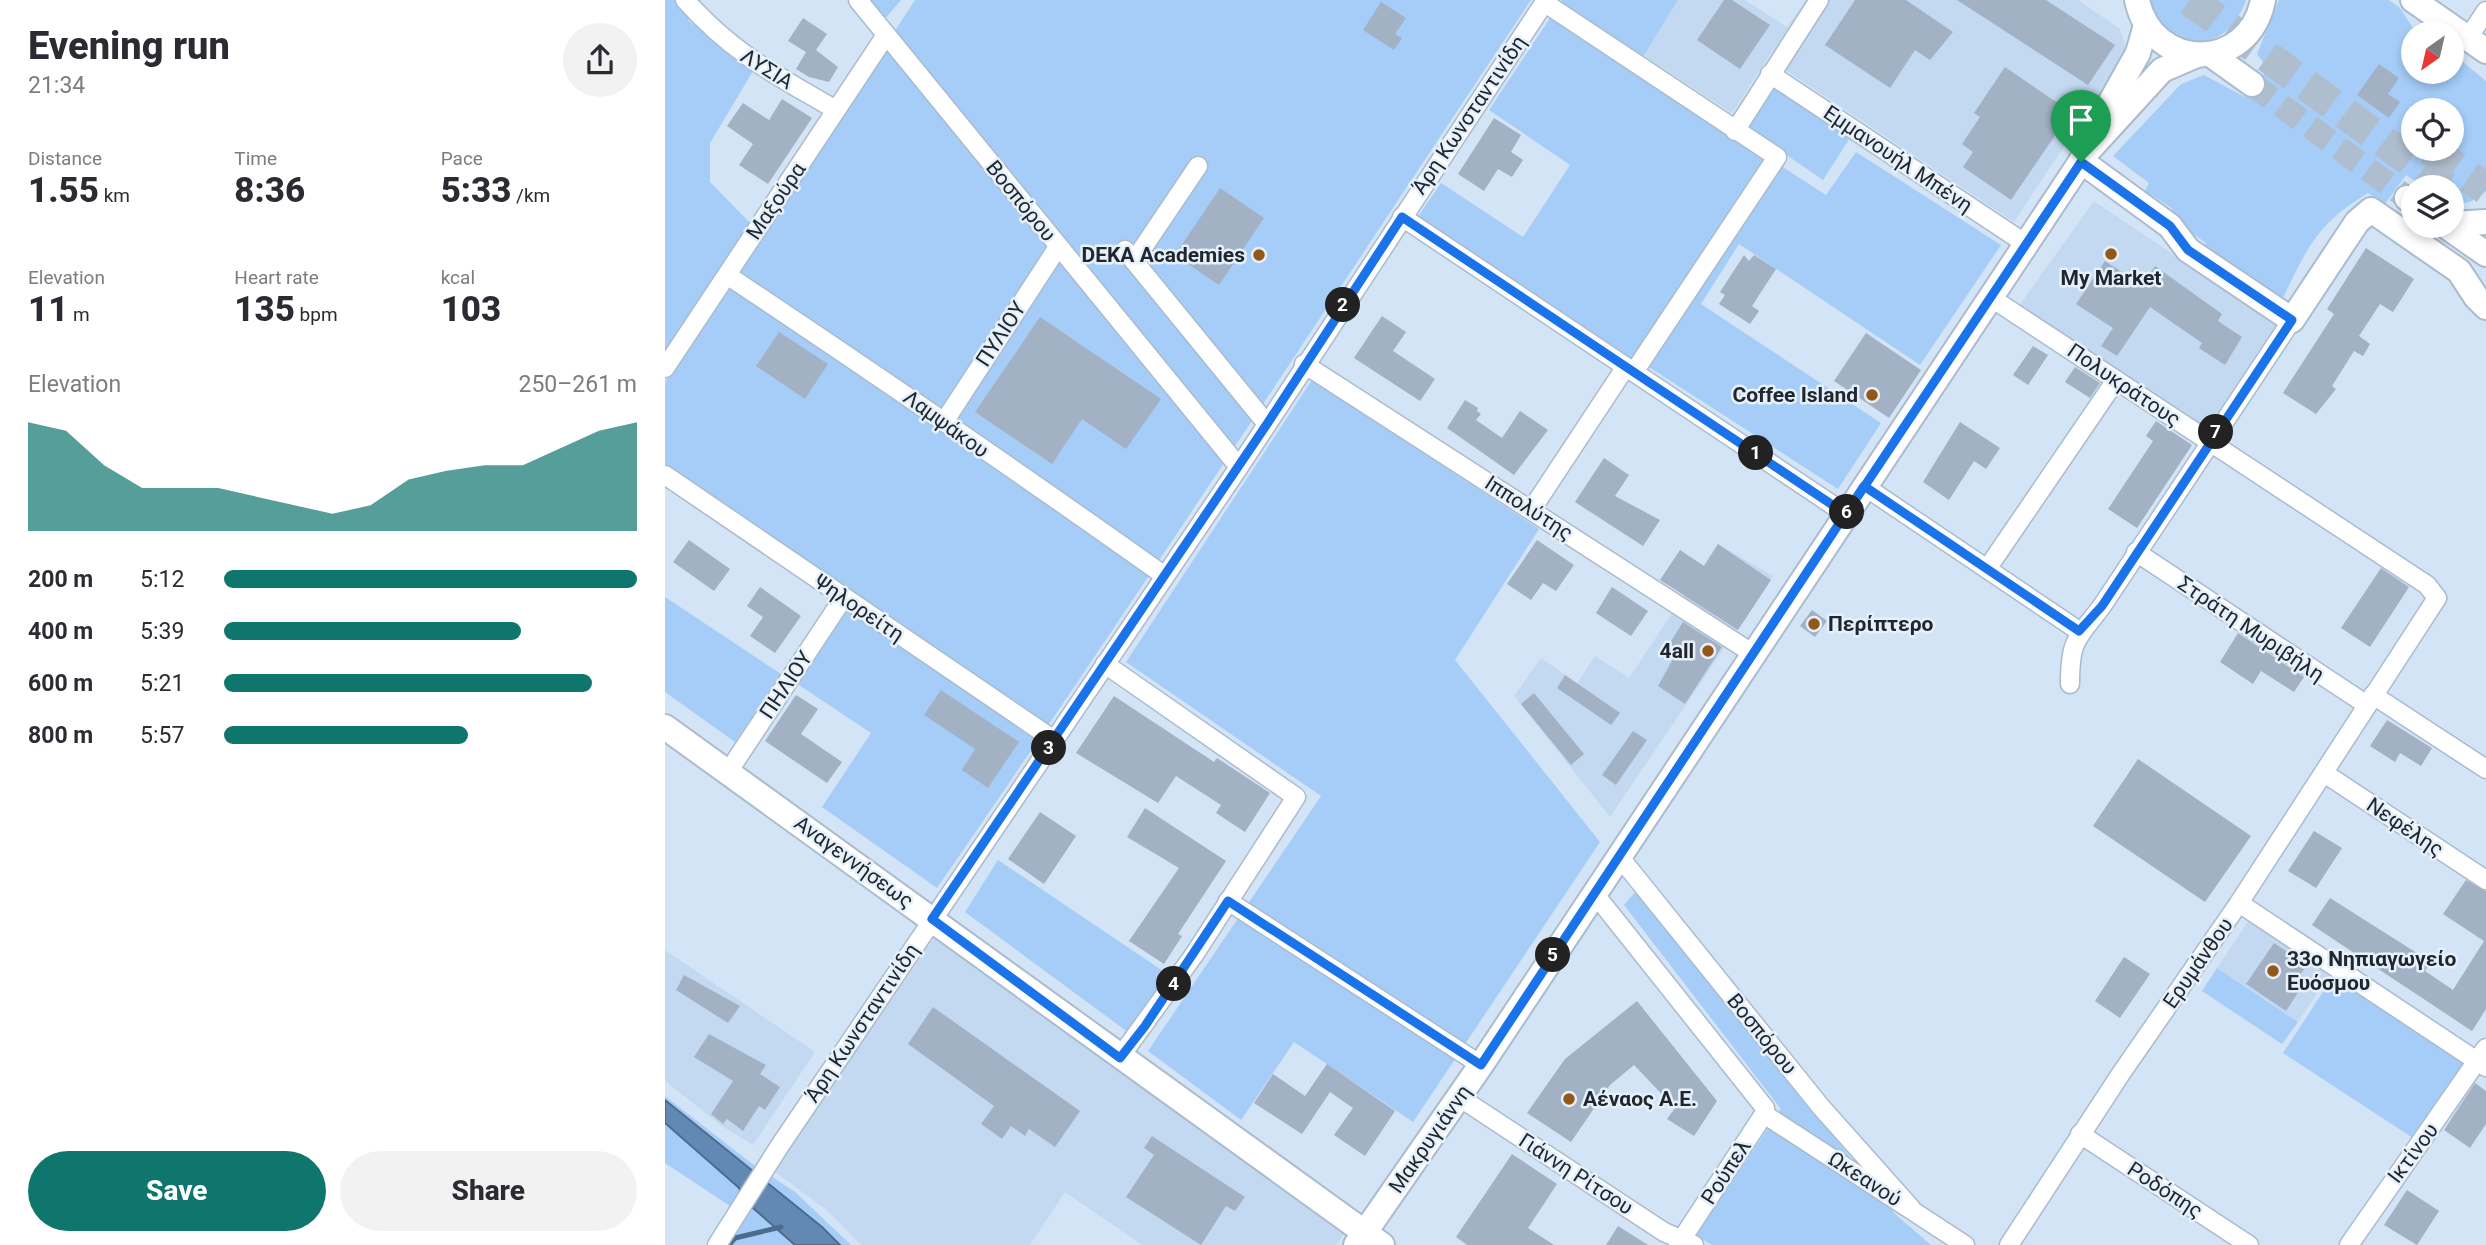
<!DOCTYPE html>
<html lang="en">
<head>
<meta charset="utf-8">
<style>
	body { margin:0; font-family:Roboto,sans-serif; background:#f2f2f3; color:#2b2b33; height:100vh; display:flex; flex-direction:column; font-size:26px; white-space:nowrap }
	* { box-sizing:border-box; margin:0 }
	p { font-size:23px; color:#7c7c81 }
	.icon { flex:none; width:38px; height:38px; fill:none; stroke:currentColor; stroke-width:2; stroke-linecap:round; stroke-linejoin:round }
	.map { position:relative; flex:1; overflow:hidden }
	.side { display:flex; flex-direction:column; background:#fff; width:665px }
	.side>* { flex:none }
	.needle { width:46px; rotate:214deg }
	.tools { position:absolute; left:1736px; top:21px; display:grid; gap:14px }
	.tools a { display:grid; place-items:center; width:63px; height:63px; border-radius:50%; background:#fff; box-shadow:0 4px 10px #0003; font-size:35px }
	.pin { position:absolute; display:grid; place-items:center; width:60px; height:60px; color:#fff; margin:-72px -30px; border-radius:50% 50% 50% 0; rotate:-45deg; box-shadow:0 0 7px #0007 }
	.pin .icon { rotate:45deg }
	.km { position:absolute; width:35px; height:35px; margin:-18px; border-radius:50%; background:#222; color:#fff; font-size:19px; line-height:35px; text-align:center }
	.round { display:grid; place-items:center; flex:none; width:74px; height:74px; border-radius:37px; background:#f2f2f3 }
	.head { display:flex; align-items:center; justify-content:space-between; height:119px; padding:0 28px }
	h1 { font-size:38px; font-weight:800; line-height:52px }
	.metrics { display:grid; grid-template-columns:repeat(3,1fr); gap:10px; height:119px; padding:7px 28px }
	.metrics div { display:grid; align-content:center }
	.metrics b { font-size:35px; font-weight:800 }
	.metrics small { font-size:19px; font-weight:400 }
	.metrics p { font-size:19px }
	.chart { height:196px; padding:14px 28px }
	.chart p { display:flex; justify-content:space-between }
	.chart svg { width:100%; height:126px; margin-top:7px; fill:#0f766e; opacity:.7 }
	.cta { display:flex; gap:14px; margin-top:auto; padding:14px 28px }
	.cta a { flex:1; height:80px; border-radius:42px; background:#0f766e; color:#fff; font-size:28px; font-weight:800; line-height:80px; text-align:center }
	.cta a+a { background:#f2f2f3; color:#2b2b33 }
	ul { padding:0 28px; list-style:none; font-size:23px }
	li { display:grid; grid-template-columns:112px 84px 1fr; align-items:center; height:52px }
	li i { height:18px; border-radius:9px; background:#0f766e }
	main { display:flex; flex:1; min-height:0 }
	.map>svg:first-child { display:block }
</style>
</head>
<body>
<main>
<section class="side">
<div class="head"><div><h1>Evening run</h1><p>21:34</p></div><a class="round"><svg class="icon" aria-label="share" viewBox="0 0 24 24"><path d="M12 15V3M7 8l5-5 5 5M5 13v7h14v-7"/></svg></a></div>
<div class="metrics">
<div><p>Distance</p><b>1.55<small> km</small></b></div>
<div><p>Time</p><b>8:36</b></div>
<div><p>Pace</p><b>5:33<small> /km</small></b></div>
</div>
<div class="metrics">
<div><p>Elevation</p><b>11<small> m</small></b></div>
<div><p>Heart rate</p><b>135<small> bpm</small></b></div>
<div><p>kcal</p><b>103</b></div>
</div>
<div class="chart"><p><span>Elevation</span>250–261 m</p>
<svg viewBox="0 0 160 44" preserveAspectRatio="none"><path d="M0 44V6L10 9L20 21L30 29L40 29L50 29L60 32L70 35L80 38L90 35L100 26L110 23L120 21L130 21L140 15L150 9L160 6V44z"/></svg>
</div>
<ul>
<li><b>200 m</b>5:12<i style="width:100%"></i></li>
<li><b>400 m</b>5:39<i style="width:72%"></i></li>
<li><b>600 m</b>5:21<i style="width:89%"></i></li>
<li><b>800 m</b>5:57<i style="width:59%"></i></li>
</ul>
<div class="cta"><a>Save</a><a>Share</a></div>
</section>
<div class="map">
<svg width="1821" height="1245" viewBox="0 0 1821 1245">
	<rect width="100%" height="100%" fill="#d3e4f6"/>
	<g fill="#c3d9f1">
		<path d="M 1013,0 L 1080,0 L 1122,27 L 1141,0 L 1413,0 L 1455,29 L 1462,51 L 1349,222 L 1104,59 L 1113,42 L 1067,113 L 978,55 Z"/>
		<path d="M 1429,201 L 1613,325 L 1544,429 L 1353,307 Z"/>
		<path d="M 1053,544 L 1108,576 L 945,817 L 849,696 L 876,658 L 912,683 L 930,656 L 964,678 Z"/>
		<path d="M 1584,920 L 1665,974 L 1633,1022 L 1552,968 Z"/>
		<path d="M 270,936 L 681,1231 L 671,1245 L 477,1245 L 400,1192 L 365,1245 L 196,1245 L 164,1212 L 109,1171 Z"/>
		<path d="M 0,950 L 150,1052 L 88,1145 L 57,1126 L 0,1081 Z"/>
	</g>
	<g fill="#a5cdf8" fill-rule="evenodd">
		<path d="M 0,0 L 36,0 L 23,20 L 88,71 L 45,143 L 45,182 L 85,223 L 0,352 Z"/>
		<path d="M 203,0 L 236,0 L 219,20 Z"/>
		<path d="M 250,0 L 866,0 C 668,297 474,595 272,888 L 157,807 L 206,733 L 131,683 L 190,593 L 0,465 L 0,382 Z"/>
		<path d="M 897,0 L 1013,0 L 969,71 L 1161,195 L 1191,152 L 1336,245 L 1255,365 L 1074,244 L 1036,304 L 1216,423 L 1173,489 L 970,358 L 966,362 L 752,218 L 776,183 L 858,237 L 905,165 L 824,110 Z"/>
		<path d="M 1484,0 L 1581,0 C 1562,56 1505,54 1484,0 Z"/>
		<path d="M 1614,0 L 1724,0 L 1735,8 L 1751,33 L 1748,33 L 1748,72 L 1787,72 L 1787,53 L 1821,81 L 1821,191 C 1810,200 1801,206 1787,203 L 1787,187 L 1759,187 L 1741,175 L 1720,204 L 1703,193 C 1650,225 1642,249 1616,302 L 1537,251 L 1541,243 L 1527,233 L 1505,207 L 1480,191 L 1484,183 L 1448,156 L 1516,84 L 1539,75 L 1580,97 L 1603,69 L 1592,54 ZM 1748,110 L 1787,110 L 1787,149 L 1748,149 Z"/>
		<path d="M 1102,82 L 1185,138 L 1158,180 L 1076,124 Z"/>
		<path d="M 647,380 L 874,529 L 790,660 L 935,842 L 748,1122 L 629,1042 L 576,1120 L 483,1051 L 656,796 L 461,662 Z"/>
		<path d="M 0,597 L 116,674 L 70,742 L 0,692 Z"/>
		<path d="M 333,860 L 504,975 L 464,1033 L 300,912 Z"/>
		<path d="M 973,889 L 1230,1214 L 1266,1245 L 1047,1245 L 1031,1235 L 1116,1109 L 959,905 Z"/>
		<path d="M 1552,968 L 1633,1022 L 1617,1044 L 1537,991 Z"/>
		<path d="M 1669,975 L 1802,1064 L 1751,1140 L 1618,1053 Z"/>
		<path d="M 0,1096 L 86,1163 L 130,1192 L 186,1245 L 55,1245 L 77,1214 L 0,1163 Z"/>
	</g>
	<path fill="#6189b3" stroke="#4e6b8b" stroke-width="2" d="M 0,1100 L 157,1227 L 175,1245 L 130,1245 L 88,1208 L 73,1187 L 0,1123 Z"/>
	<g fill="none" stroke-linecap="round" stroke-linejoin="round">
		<path stroke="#4e6b8b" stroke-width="5" d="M 64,1245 L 70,1238 L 116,1227"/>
	</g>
	<g fill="#a2b2c4">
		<path d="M 1059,0 L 1067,0 L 1105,25 L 1075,69 L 1032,40 Z"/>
		<path d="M 1190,0 L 1241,0 L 1288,32 L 1265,60 L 1250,50 L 1225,88 L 1160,45 Z"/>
		<path d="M 1292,0 L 1381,0 L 1450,45 L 1423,85 Z"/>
		<path d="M 716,2 L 741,18 L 730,34 L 737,38 L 729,50 L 698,30 Z"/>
		<path d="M 138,18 L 162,34 L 151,50 L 173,67 L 164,82 L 144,77 L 131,69 L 141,52 L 123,41 Z"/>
		<path d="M 1714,64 L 1734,78 L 1723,94 L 1735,102 L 1724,118 L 1692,95 Z"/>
		<path d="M 1340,67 L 1406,112 L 1346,200 L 1298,167 L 1308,152 L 1297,144 L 1315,117 L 1309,113 Z"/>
		<path d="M 117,99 L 147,118 L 103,184 L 74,165 L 88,144 L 62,126 L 78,103 L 104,120 Z"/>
		<path d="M 829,118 L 856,135 L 846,152 L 858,160 L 847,177 L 833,169 L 819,191 L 793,174 Z"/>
		<path d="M 555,188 L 599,218 L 554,285 L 510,255 Z"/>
		<path d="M 1701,248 L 1749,279 L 1728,312 L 1715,304 L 1694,336 L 1705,344 L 1698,356 L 1689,351 L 1667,386 L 1671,389 L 1651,414 L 1618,393 L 1669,314 L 1662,309 Z"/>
		<path d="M 1079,255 L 1084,261 L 1089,255 L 1111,269 L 1087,306 L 1094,311 L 1085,324 L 1054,304 L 1060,295 L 1055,292 Z"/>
		<path d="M 1440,261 L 1477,285 L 1490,266 L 1557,314 L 1553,321 L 1577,337 L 1560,365 L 1534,348 L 1537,343 L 1485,307 L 1452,356 L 1436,346 L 1448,328 L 1411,304 Z"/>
		<path d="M 717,316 L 741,332 L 728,351 L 770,379 L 755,401 L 689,358 Z"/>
		<path d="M 375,317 L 496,399 L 461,449 L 417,419 L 387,464 L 310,412 Z"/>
		<path d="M 114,332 L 163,364 L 140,399 L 91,366 Z"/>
		<path d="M 1201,333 L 1256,370 L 1224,418 L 1169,381 Z"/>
		<path d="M 1368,346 L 1383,355 L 1363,385 L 1348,375 Z"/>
		<path d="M 1410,367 L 1435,383 L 1425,398 L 1400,382 Z"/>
		<path d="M 800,400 L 813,408 L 812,411 L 816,414 L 811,420 L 837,438 L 855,411 L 883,430 L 849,475 L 782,428 Z"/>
		<path d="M 1491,421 L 1527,445 L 1472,528 L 1443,509 L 1488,441 L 1481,436 Z"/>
		<path d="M 1295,422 L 1335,448 L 1321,469 L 1309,461 L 1284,500 L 1258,482 Z"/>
		<path d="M 939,458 L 964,475 L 950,496 L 995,520 L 978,546 L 910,502 Z"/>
		<path d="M 24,540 L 65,569 L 49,591 L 8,562 Z"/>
		<path d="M 872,540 L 909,565 L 891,591 L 878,583 L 866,600 L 842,584 Z"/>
		<path d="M 1053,544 L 1106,580 L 1073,630 L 995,580 L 1015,550 L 1039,566 Z"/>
		<path d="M 1716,568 L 1744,587 L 1705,647 L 1676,628 Z"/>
		<path d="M 95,587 L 136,616 L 110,653 L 85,636 L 98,617 L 82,606 Z"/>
		<path d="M 947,587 L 983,611 L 966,636 L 931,613 Z"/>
		<path d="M 1147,610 L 1162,621 L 1150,637 L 1135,626 Z"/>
		<path d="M 1018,622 L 1057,647 L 1020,704 L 993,686 L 1009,657 L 1000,651 Z"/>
		<path d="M 1573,633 L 1639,677 L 1629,692 L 1596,671 L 1588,684 L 1555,662 Z"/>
		<path d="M 900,675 L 955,713 L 946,725 L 892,688 Z"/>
		<path d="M 276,690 L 354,742 L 323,788 L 297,770 L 310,749 L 259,715 Z"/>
		<path d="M 869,693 L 919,754 L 906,765 L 856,704 Z"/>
		<path d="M 131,695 L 153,709 L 136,734 L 177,762 L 162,783 L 100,741 Z"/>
		<path d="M 449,696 L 549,762 L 552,758 L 605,793 L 580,832 L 551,813 L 556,805 L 511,776 L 493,803 L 411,753 Z"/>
		<path d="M 1722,720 L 1767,748 L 1756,766 L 1735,753 L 1730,762 L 1705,746 Z"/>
		<path d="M 968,731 L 982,740 L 951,785 L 937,775 Z"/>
		<path d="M 1473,759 L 1586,836 L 1540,902 L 1428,826 Z"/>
		<path d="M 480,808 L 561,861 L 513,934 L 517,936 L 499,964 L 464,941 L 514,868 L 462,837 Z"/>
		<path d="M 375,812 L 411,836 L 379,884 L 343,859 Z"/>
		<path d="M 1649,831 L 1677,848 L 1651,888 L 1623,871 Z"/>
		<path d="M 1801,880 L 1821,891 L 1821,1009 L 1807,1031 L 1647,925 L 1665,898 L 1766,962 L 1760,971 L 1788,990 L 1819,941 L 1778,914 Z"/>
		<path d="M 1609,943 L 1642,965 L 1627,987 L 1634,991 L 1621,1011 L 1581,984 Z"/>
		<path d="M 1459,957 L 1485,974 L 1455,1018 L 1430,1001 Z"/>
		<path d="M 19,975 L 75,1006 L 63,1023 L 11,990 Z"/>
		<path d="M 972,1001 L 1052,1101 L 1029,1136 L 1002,1119 L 1010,1108 L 969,1065 L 945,1085 L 906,1142 L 862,1113 L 900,1059 Z"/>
		<path d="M 268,1007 L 415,1111 L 390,1147 L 364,1129 L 360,1136 L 346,1126 L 337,1139 L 316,1124 L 329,1106 L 243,1044 Z"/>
		<path d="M 44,1034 L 101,1065 L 95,1074 L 115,1087 L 100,1110 L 94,1106 L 78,1131 L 62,1119 L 58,1124 L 46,1114 L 68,1081 L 29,1057 Z"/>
		<path d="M 662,1064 L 730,1111 L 700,1156 L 669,1135 L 688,1108 L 665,1092 L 637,1134 L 589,1103 L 608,1074 L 640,1096 Z"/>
		<path d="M 1810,1083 L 1821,1091 L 1821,1124 L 1805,1148 L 1779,1130 Z"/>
		<path d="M 487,1136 L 580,1197 L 570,1211 L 561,1206 L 536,1245 L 461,1197 L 489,1155 L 479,1148 Z"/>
		<path d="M 847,1154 L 892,1184 L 863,1228 L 889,1245 L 802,1245 L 791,1237 Z"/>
		<path d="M 1742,1190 L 1774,1211 L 1752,1245 L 1719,1225 Z"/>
		<path d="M 953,1226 L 983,1245 L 941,1245 Z"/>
	</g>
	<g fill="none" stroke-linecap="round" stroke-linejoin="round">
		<path stroke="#afbece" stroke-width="24" stroke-dasharray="24 12" stroke-linecap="butt" d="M 1587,84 L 1742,198"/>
		<g stroke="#afbece" stroke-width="32" stroke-dasharray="32 16" stroke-linecap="butt">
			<path d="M 1525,0 L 1781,187"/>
			<path d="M 1765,149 L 1821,189"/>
		</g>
		<defs>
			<g id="street">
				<path d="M 20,0 C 71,56 108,73 171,110"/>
				<path d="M 193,0 L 574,467"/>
				<path d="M 880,3 L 1112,157 L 969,372"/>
				<path d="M 1803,38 L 1821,11"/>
				<path d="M 1105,74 L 1361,244"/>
				<path d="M 1070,131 L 1154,0"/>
				<path d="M 737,217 L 1181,514"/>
				<path d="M 460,250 L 602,424"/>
				<path d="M 469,261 L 533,166"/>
				<path d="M 62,275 C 209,373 355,473 500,576"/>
				<path d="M 1325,297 L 1762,585 L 1772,598 L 1574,903 L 1455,1075 L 1344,1245"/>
				<path d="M 639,364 L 1087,653"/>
				<path d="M 0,368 L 221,35"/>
				<path d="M 279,422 L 393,247"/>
				<path d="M 0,475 L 389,740"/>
				<path d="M 1199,486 L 1414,631"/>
				<path d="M 867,509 L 960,368"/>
				<path d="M 1471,552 L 1702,705"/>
				<path d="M 1322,569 L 1451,380"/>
				<path d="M 440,664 L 631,797 L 529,955 L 455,1057"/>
				<path d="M 1405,684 C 1405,639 1412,639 1437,606 L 1627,320"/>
				<path d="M 1708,695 L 1821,769"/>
				<path d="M 63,772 L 179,597"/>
				<path d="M 1659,773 L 1821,880"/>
				<path d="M 953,855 L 1156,1107 L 1246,1208"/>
				<path d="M 929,893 L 1100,1108 L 1099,1114 L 1013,1245"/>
				<path d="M 563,901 L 816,1065"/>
				<path d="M 1574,903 L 1821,1067"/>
				<path d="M 794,1097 L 999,1232 L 1029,1245"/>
				<path d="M 1099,1114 L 1300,1245"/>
				<path d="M 1415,1134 L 1584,1245"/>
				<path d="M 52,1245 L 114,1147 L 574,467 L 881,0"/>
				<path d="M 1684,1245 L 1821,1048"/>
			</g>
			<g id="secondary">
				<path d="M 1472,0 C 1487,72 1584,73 1598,0"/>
				<path d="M 1748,0 L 1821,51"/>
				<path d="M 1545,54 L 1587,84"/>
				<path d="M 1435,121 L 1473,53 L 1481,25"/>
				<path d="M 1416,161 L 1505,226 L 1523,250 L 1627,320 L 1692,222 L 1706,210 L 1794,271 L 1811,297 L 1821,307"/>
				<path d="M 1742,198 L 1748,203"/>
				<path d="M 1787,224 L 1821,222"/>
				<path d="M 1781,226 L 1821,254"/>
				<path d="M 0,727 L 717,1245"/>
				<path d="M 691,1245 L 816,1065 L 1423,151 L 1497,70 L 1532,55"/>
			</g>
		</defs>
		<use href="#street" stroke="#aabbcd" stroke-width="21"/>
		<use href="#secondary" stroke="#aabbcd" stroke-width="28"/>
		<use href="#street" stroke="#fff" stroke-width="18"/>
		<use href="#secondary" stroke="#fff" stroke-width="24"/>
	</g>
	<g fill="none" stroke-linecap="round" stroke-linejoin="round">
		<defs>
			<path id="route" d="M 1416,162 L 1181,514 L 737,217 L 602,424 L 267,919 L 455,1058 L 480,1026 L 563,901 L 816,1065 L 1199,486 L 1414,631 L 1437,606 L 1627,320 L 1523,250 L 1505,226 L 1416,162"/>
		</defs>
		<use href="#route" stroke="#fff" stroke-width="14"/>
		<use href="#route" stroke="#1a73e8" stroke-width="9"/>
	</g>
	<g fill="#935817" stroke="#e6f0fb" stroke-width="2.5">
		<circle cx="1446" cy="254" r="7"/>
		<circle cx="594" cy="255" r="7"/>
		<circle cx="1207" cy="395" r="7"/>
		<circle cx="1149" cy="624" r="7"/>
		<circle cx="1043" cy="651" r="7"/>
		<circle cx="1608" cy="971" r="7"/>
		<circle cx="904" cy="1099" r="7"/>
	</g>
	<g text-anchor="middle" stroke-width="5" stroke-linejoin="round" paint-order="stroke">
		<g font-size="21" fill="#20262d" stroke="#e6f0fb">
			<text transform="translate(102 69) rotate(32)" y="7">ΛΥΣΙΑ</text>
			<text transform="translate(804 115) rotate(-56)" y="7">Άρη Κωνσταντινίδη</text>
			<text transform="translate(1233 159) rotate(34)" y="7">Εμμανουήλ Μπένη</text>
			<text transform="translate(111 201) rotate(-56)" y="7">Μαξούρα</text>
			<text transform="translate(356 201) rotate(51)" y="7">Βοσπόρου</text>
			<text transform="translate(336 334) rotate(-57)" y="7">ΠΥΛΙΟΥ</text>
			<text transform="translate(1459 385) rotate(34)" y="7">Πολυκράτους</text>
			<text transform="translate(281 424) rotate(36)" y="7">Λαμψάκου</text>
			<text transform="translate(864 508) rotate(33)" y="7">Ιππολύτης</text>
			<text transform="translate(194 608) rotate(34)" y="7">Ψηλορείτη</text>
			<text transform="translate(1586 629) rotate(34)" y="7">Στράτη Μυριβήλη</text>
			<text transform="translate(121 685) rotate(-56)" y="7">ΠΗΛΙΟΥ</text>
			<text transform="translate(1740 827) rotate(34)" y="7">Νεφέλης</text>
			<text transform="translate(189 862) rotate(36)" y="7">Αναγεννήσεως</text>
			<text transform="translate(1533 963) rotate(-55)" y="7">Ερυμάνθου</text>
			<text transform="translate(197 1023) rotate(-56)" y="7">Άρη Κωνσταντινίδη</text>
			<text transform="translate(1097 1034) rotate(51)" y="7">Βοσπόρου</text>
			<text transform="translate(765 1139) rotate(-55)" y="7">Μακρυγιάννη</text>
			<text transform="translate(1748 1153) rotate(-53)" y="7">Ικτίνου</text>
			<text transform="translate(1061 1172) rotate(-57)" y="7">Ρούπελ</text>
			<text transform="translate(911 1174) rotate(33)" y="7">Γιάννη Ρίτσου</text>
			<text transform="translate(1200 1179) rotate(33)" y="7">Ωκεανού</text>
			<text transform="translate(1500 1190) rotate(33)" y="7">Ροδόπης</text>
		</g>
		<g font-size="21" font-weight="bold" fill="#20262d" stroke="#e6f0fb" text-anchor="end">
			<text x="580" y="262">DEKA Academies</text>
			<text x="1446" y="285" text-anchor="middle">Μy Μarket</text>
			<text x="1193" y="402">Coffee Island</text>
			<text x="1163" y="631" text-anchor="start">Περίπτερο</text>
			<text x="1029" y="658">4all</text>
			<text x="1622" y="966" text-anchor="start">33ο Νηπιαγωγείο<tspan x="1622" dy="24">Ευόσμου</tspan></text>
			<text x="918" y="1106" text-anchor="start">Αέναος Α.Ε.</text>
		</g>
	</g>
</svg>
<div class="tools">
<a><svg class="needle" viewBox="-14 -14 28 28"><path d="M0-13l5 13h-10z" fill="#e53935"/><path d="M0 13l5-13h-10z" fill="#7c7c81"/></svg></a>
<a><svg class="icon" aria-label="locate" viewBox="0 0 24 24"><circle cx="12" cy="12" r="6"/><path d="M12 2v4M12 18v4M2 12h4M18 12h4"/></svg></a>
<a><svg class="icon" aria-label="layers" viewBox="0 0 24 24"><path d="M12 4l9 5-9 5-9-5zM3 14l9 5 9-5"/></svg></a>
</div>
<div class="pin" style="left:1416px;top:162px;background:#1e9e55"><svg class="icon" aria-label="arrive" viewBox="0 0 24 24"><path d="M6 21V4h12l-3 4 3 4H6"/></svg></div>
<b class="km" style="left:1091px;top:453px">1</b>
<b class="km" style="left:678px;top:305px">2</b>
<b class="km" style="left:384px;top:748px">3</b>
<b class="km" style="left:509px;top:984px">4</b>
<b class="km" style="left:888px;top:955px">5</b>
<b class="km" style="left:1182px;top:512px">6</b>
<b class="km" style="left:1551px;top:432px">7</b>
</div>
</main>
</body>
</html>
